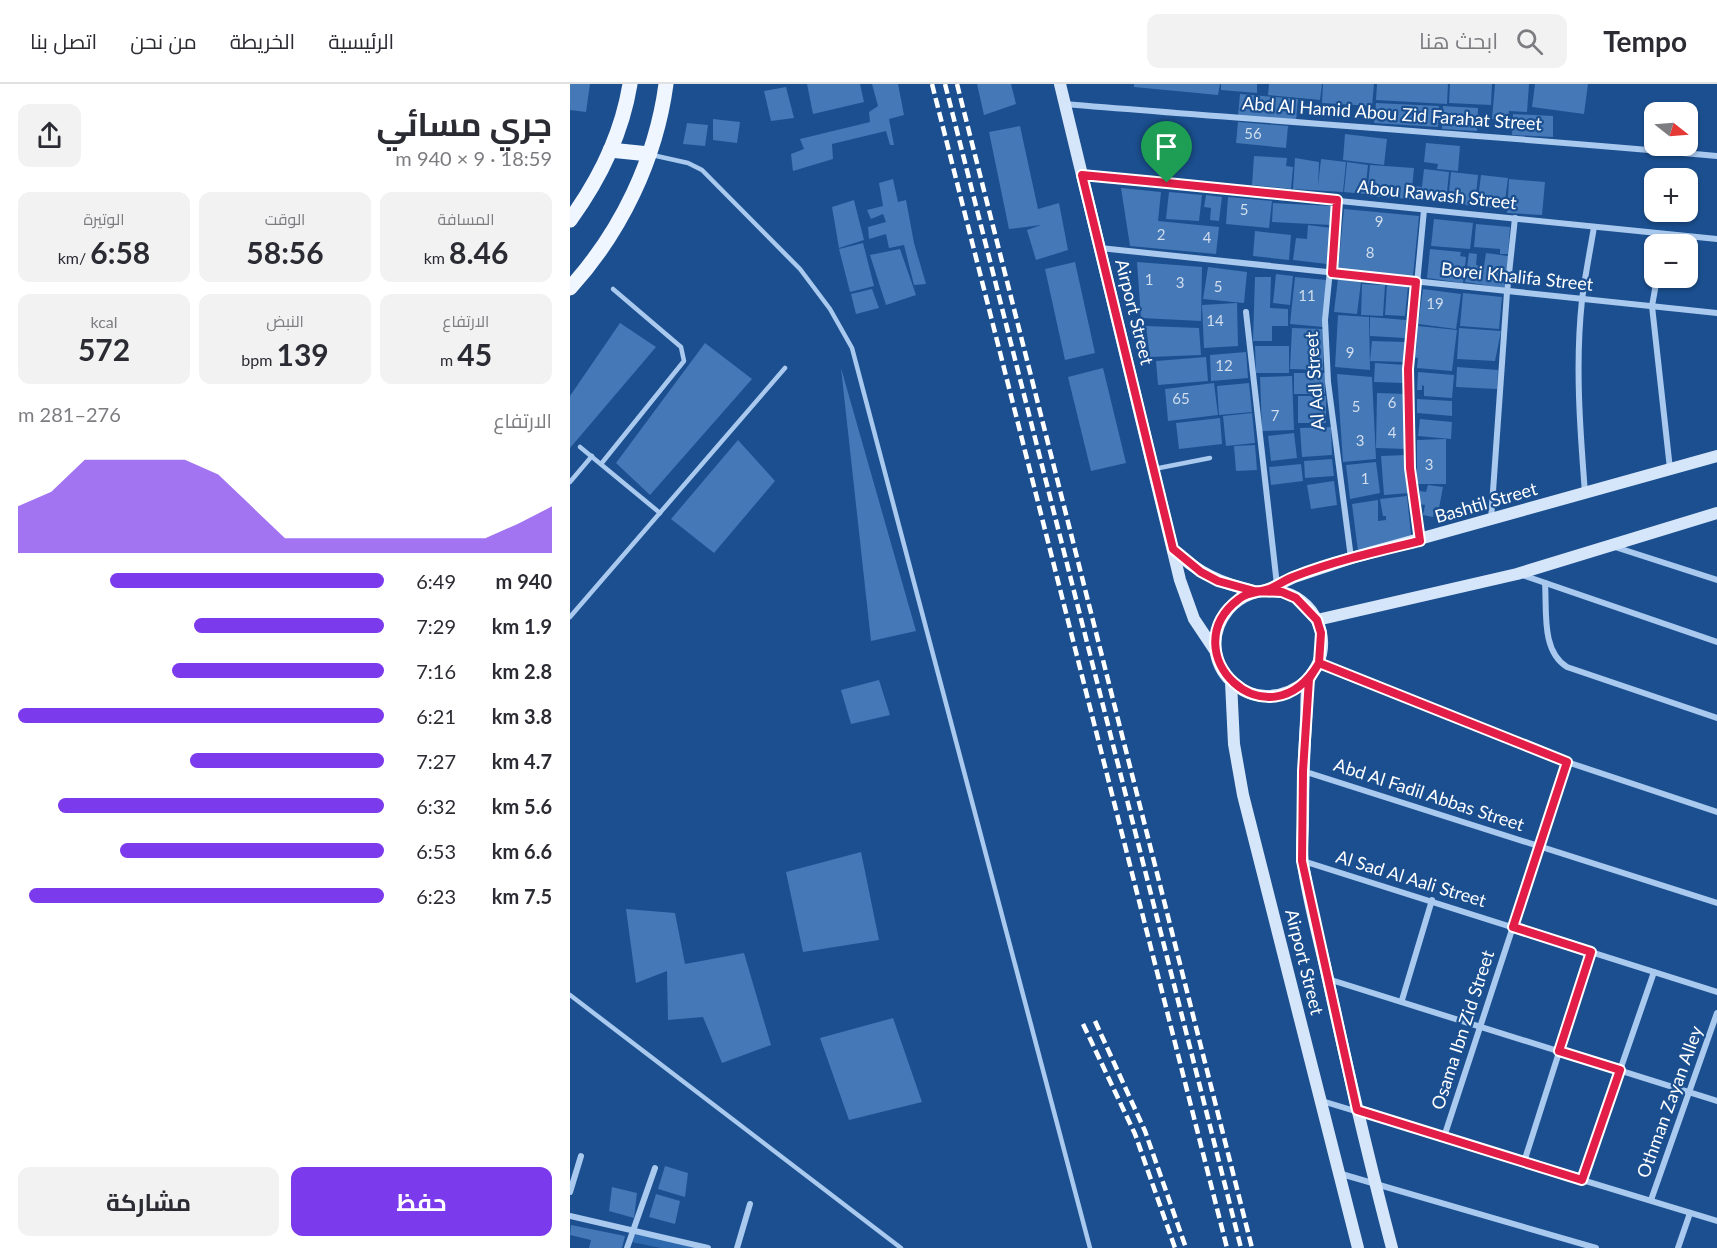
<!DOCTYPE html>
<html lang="ar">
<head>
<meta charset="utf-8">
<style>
	body { margin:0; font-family:Lato,Cairo,sans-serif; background:#f2f2f3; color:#2b2b33; direction:rtl; height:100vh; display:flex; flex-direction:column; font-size:22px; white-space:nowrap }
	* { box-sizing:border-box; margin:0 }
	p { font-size:20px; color:#7c7c81 }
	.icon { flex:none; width:33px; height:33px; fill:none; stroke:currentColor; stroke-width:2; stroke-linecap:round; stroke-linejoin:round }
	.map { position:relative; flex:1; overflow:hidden; direction:ltr }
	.drawer { display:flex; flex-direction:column; background:#fff; width:570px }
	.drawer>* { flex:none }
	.needle { width:39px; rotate:107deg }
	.fabs { position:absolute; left:1074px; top:18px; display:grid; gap:12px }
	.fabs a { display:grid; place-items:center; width:54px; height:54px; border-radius:12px; background:#fff; box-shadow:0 2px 4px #0004; font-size:30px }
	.pin { position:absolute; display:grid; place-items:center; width:51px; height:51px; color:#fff; margin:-62px -26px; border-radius:50% 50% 50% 0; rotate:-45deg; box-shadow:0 0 6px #0007 }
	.pin .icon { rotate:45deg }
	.round { display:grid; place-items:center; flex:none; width:63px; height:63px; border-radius:12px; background:#f2f2f3 }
	.head { display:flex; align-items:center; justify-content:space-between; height:102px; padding:0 18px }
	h1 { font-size:33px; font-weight:700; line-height:45px }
	.metrics { display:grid; grid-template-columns:repeat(3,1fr); gap:9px; height:102px; padding:6px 18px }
	.metrics div { display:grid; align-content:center; border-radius:12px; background:#f2f2f3; text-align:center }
	.metrics b { font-size:30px; font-weight:700 }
	.metrics small { font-size:16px; font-weight:400 }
	.metrics p { font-size:16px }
	.chart { height:168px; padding:12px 18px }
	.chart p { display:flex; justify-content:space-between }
	.chart svg { width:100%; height:108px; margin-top:6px; fill:#7c3aed; opacity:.7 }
	.action { display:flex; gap:12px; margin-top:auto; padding:12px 18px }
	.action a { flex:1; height:69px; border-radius:12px; background:#7c3aed; color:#fff; font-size:24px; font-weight:700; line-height:69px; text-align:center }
	.action a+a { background:#f2f2f3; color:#2b2b33 }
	ul { padding:0 18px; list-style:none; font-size:20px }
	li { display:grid; grid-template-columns:96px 72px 1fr; align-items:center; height:45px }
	li i { height:15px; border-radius:8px; background:#7c3aed }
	header { display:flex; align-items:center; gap:36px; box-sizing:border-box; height:84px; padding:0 30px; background:#fff; border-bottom:2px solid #e1e1e2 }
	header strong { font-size:28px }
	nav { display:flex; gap:33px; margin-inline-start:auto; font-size:21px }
	.search { width:420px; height:54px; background:#f2f2f3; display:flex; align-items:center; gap:15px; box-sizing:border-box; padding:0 21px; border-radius:12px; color:#7c7c81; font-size:22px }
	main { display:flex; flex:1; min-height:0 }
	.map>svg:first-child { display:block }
</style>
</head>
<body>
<header>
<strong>Tempo</strong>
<div class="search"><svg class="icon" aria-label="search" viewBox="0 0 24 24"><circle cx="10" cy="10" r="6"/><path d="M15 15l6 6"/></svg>ابحث هنا</div>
<nav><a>الرئيسية</a><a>الخريطة</a><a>من نحن</a><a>اتصل بنا</a></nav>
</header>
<main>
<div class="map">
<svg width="1147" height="1164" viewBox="0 0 1147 1164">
	<rect width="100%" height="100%" fill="#1b4f8f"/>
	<path fill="#2e69ad" d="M 62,1148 L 125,1164 L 91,1164 L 61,1158 Z"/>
	<g fill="#4478b7">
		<path d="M 0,0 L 20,0 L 16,28 L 0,26 Z"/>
		<path d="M 237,0 L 290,0 L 294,18 L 243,30 Z"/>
		<path d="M 302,0 L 328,0 L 334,31 L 319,35 L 324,61 L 320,61 L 316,47 L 262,60 L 263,75 L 223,87 L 221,70 L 234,65 L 230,55 L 300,38 L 299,28 L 308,22 Z"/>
		<path d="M 407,0 L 441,0 L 446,20 L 414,31 Z"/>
		<path d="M 564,0 L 650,0 L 648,11 L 564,3 Z"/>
		<path d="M 651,0 L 687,0 L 687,9 L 651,6 Z"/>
		<path d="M 699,0 L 752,0 L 750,16 L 698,11 Z"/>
		<path d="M 753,0 L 804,0 L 802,22 L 752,19 Z"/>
		<path d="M 807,0 L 878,0 L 877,20 L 806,16 Z"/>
		<path d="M 880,0 L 922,0 L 921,21 L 879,19 Z"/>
		<path d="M 925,0 L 959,0 L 957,28 L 939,27 L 938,36 L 922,35 Z"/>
		<path d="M 965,0 L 1018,0 L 1014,30 L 962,23 Z"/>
		<path d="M 216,3 L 224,34 L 201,37 L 194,7 Z"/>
		<path d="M 670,10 L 728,15 L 726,37 L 668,32 Z"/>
		<path d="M 806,19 L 869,22 L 868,43 L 804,39 Z"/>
		<path d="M 873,22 L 908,24 L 907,47 L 872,45 Z"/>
		<path d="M 943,30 L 983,32 L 983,53 L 942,51 Z"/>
		<path d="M 143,35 L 170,38 L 167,59 L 143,56 Z"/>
		<path d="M 668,38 L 718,42 L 716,64 L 666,59 Z"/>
		<path d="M 117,39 L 138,41 L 135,62 L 113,60 Z"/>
		<path d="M 450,42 L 468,125 L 489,119 L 498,166 L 466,176 L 457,146 L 471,141 L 439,145 L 419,48 Z"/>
		<path d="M 775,50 L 817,55 L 814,81 L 773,76 Z"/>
		<path d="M 856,59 L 890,62 L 888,87 L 867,85 L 868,80 L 854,78 Z"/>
		<path d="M 684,72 L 717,74 L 716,82 L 723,83 L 721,105 L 682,101 Z"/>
		<path d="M 725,74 L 749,78 L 748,102 L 751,75 L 776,78 L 773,108 L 723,105 Z"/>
		<path d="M 777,78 L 798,81 L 795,110 L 774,108 Z"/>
		<path d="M 800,81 L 844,84 L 841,115 L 797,112 Z"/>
		<path d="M 854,85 L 879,88 L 876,118 L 843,114 L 844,102 L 852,103 Z"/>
		<path d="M 881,88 L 908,91 L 905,122 L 878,119 Z"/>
		<path d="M 911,91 L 938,94 L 934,125 L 907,122 Z"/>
		<path d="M 323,95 L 328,118 L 336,116 L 344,159 L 356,200 L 344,201 L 334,161 L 319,164 L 316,150 L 299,155 L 298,143 L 316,138 L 313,130 L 301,135 L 297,126 L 313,122 L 309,99 Z"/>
		<path d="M 939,95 L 975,98 L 972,131 L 937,129 Z"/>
		<path d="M 551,104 L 591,108 L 588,137 L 649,143 L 646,170 L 560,162 Z"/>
		<path d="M 599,108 L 632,111 L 629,137 L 596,135 Z"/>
		<path d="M 636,111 L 652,113 L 649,137 L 640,136 L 641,124 L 634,123 Z"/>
		<path d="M 658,113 L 702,117 L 699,144 L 656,140 Z"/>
		<path d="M 284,116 L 294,156 L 269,164 L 262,123 Z"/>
		<path d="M 703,119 L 762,122 L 761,141 L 702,138 Z"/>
		<path d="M 774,125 L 849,132 L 843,192 L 768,185 Z"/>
		<path d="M 864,135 L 903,139 L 900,165 L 861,162 Z"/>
		<path d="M 906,140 L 940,143 L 938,170 L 930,170 L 930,165 L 904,163 Z"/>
		<path d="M 738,141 L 762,144 L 757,180 L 723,176 L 726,154 L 737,155 Z"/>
		<path d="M 685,147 L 721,151 L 719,176 L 683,172 Z"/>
		<path d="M 293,159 L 304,202 L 280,208 L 269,165 Z"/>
		<path d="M 330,165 L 346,211 L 316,221 L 300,171 Z"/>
		<path d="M 860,165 L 891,168 L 890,172 L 896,173 L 893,199 L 857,194 Z"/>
		<path d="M 899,169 L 907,170 L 906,181 L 914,182 L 916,169 L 938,172 L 934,204 L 895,198 Z"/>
		<path d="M 505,178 L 525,269 L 495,276 L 475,185 Z"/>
		<path d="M 567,178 L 632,183 L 631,237 L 571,234 Z"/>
		<path d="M 638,183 L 677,188 L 674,219 L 633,215 Z"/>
		<path d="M 706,190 L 723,192 L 720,221 L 703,219 Z"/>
		<path d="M 685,193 L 701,193 L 700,224 L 718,225 L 718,242 L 702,242 L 702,257 L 683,257 Z"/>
		<path d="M 725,193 L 757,196 L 753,243 L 720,240 Z"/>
		<path d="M 768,195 L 791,198 L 787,230 L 764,228 Z"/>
		<path d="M 792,200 L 815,201 L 813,232 L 791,231 Z"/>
		<path d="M 817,201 L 838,202 L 835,232 L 815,231 Z"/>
		<path d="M 302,205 L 309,224 L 286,230 L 281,210 Z"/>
		<path d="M 853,205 L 891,210 L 886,245 L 848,240 Z"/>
		<path d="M 893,209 L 932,213 L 929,245 L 890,242 Z"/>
		<path d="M 667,219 L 668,262 L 634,264 L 632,221 Z"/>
		<path d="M 768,231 L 799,233 L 800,286 L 765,283 Z"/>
		<path d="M 800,233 L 836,236 L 835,254 L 800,252 Z"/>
		<path d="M 50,239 L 86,263 L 0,364 L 0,312 Z"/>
		<path d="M 576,242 L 629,244 L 631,271 L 580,273 Z"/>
		<path d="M 848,242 L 887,246 L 882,287 L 847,284 L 848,274 L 841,273 L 842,267 L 846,267 Z"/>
		<path d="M 722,244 L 754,245 L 753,286 L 720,285 Z"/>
		<path d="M 889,244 L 931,247 L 925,277 L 887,275 Z"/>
		<path d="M 802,257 L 836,258 L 835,278 L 800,277 Z"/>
		<path d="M 135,259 L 182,295 L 80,411 L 46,379 Z"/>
		<path d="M 685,262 L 719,262 L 719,289 L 686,289 Z"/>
		<path d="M 676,268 L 678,294 L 641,297 L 640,271 Z"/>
		<path d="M 636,273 L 638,297 L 588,301 L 586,277 Z"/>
		<path d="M 805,279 L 836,281 L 835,299 L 804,298 Z"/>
		<path d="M 887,283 L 928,286 L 927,305 L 886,303 Z"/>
		<path d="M 271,284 L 346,547 L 301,557 Z"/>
		<path d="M 533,284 L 556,379 L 521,387 L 498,293 Z"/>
		<path d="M 848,288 L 884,291 L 882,314 L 854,312 L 854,302 L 852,301 L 852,306 L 847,306 Z"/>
		<rect x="724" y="289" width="31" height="21"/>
		<path d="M 767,290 L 802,293 L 806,375 L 773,378 Z"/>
		<path d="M 722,292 L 724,346 L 692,347 L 690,293 Z"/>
		<path d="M 644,299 L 648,331 L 598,337 L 595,305 Z"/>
		<path d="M 679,299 L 682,328 L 649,331 L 647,302 Z"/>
		<path d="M 807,309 L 837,310 L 836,365 L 806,364 Z"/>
		<rect x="728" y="312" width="28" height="27"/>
		<path d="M 847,315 L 882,317 L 882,332 L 847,329 Z"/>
		<path d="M 682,329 L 685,359 L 656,362 L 653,332 Z"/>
		<path d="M 650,334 L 652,360 L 609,365 L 606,339 Z"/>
		<path d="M 850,335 L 882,338 L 881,355 L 848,352 Z"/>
		<path d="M 761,343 L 762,371 L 732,373 L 730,344 Z"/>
		<path d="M 724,349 L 727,374 L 701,377 L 698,352 Z"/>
		<path d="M 876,355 L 876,400 L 847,400 L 847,356 Z"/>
		<path d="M 168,356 L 205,397 L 144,469 L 101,435 Z"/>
		<path d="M 685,361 L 687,386 L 666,387 L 664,362 Z"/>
		<path d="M 837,371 L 840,409 L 814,411 L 811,372 Z"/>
		<path d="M 762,375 L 764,392 L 735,394 L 734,377 Z"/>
		<path d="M 806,378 L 810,409 L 780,415 L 776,381 Z"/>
		<path d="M 731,380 L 733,397 L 701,401 L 699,383 Z"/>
		<path d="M 764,397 L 767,421 L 741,425 L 737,401 Z"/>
		<path d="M 858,401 L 873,403 L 869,424 L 865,423 L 863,433 L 853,431 L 855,421 L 848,420 L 850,407 L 856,408 Z"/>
		<path d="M 837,412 L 841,451 L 788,467 L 782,420 L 808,416 L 808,437 L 816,436 L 816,432 L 813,432 L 810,415 Z"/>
		<path d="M 309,596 L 320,631 L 281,640 L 271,606 Z"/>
		<path d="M 291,768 L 309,856 L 233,868 L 216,788 Z"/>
		<path d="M 56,825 L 105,829 L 115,880 L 174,869 L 201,961 L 152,979 L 133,933 L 98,936 L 97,887 L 66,899 Z"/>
		<path d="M 323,934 L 352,1018 L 279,1036 L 250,954 Z"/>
		<path d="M 95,1082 L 118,1089 L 115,1113 L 88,1105 Z"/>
		<path d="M 42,1103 L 67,1109 L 64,1134 L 39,1127 Z"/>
		<path d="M 86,1110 L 110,1117 L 105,1140 L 79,1133 Z"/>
		<path d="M 1,1141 L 55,1152 L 52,1164 L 19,1164 L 21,1156 L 0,1151 Z"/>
	</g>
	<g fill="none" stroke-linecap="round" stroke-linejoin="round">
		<g stroke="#a9c9ee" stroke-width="4.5">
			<path d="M 82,71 L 118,79 L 132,86 L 230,185 L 260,225 L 282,264 L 520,1164"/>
			<path d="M 10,363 L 90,429"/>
			<path d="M 31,380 L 114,277 L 111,263 L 43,205"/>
			<path d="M 584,385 L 640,374"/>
			<path d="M 0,398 L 22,372"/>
			<path d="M 0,533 L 215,284"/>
			<path d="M 0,911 L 331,1164"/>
		</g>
		<g stroke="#a9c9ee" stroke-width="6">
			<path d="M 494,20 C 712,38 930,52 1147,72"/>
			<path d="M 512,91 L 1147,155"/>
			<path d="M 767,116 L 755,236 L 758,298 L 781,474"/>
			<path d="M 1092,160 L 1094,150"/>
			<path d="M 530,164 L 1147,229"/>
			<path d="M 1087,194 L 1082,222 L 1100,385"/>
			<path d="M 676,228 L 707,501"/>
			<path d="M 1015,409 C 1010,345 1005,280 1012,216 C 1015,192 1020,167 1024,143"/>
			<path d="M 921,436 L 937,208 L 945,134"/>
			<path d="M 850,456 L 840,384 L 839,285 L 854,126"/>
			<path d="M 1045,463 L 1147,496"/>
			<path d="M 952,491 L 1147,558"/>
			<path d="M 975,499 C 977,527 971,567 997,583 L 1147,634"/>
			<path d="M 749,578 L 997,678 L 1147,728"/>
			<path d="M 733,687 L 1147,819"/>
			<path d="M 733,777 L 1147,908"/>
			<path d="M 758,895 L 1147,1017"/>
			<path d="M 832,916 L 862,816"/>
			<path d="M 752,1017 L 1147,1137"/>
			<path d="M 874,1053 L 997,678"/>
			<path d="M 954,1078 L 1021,868"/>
			<path d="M 768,1089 L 1026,1164"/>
			<path d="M 1012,1096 L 1084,888"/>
			<path d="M 0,1108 L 11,1072"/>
			<path d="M 1081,1116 L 1147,929"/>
			<path d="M 0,1132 L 138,1164"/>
			<path d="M 57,1164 L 85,1084"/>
			<path d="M 167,1164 L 180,1120"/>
			<path d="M 1108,1164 L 1120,1129"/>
		</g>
		<g stroke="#d6e6fa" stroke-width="12">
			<path d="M 490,0 L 610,496 L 624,535 L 646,568"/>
			<path d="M 603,466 C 627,488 652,500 684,507"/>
			<path d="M 697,506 L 724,493 L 781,474 L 1147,372"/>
			<path d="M 747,536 L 947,490 L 1147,429"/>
			<path d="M 739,595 C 680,644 618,576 658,526 C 682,496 733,501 748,539 C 753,551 754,566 748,579 C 746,585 741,589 739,595 C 735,607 737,624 736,636 C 734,670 733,704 733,737 C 733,751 731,766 733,779 C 738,816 749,854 757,891 C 777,983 798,1073 822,1164"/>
			<path d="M 661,598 L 664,660 L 673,711 L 788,1164"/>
		</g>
		<g stroke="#f0f6ff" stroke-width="15">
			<path d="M 40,66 L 79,70"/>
			<path d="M 0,136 C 29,96 52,49 60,0"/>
			<path d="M 0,204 C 51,148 86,75 96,0"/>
		</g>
		<g stroke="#fff" stroke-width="4.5" stroke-dasharray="10 4.5" stroke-linecap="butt">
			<path d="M 362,0 L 657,1164"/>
			<path d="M 375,0 L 671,1164"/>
			<path d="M 387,0 L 682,1164"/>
			<path d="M 525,937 L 575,1047 L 616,1164"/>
			<path d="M 513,940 L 565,1050 L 605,1164"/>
		</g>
	</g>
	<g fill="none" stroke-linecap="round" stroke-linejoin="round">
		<defs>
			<path id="route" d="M 597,99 L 512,91 L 603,465 L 631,488 L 648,497 L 684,507 L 712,508 L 726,514 L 747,536 L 751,549 L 749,579 L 739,595 L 733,687 L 732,777 L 787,1026 L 1012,1096 L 1050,986 L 989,967 L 1021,868 L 943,843 L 997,678 L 749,579 C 698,665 600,567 669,515 C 679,507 688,509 699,505 C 707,502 715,496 723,493 C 764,477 808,467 850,457 L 840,384 L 838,285 L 846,198 L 762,189 L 767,116 L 597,99"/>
		</defs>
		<use href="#route" stroke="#fff" stroke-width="12"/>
		<use href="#route" stroke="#e11d48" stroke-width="8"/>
	</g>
	<g text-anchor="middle" stroke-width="4.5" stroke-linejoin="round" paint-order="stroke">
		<g font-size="15" fill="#d0dded">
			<text x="683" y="55">56</text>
			<text x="674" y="131">5</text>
			<text x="809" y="143">9</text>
			<text x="591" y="156">2</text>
			<text x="637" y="159">4</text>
			<text x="800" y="174">8</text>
			<text x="579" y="201">1</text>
			<text x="610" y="204">3</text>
			<text x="648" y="208">5</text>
			<text x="737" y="217">11</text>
			<text x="865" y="225">19</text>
			<text x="645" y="242">14</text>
			<text x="780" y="274">9</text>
			<text x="654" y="287">12</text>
			<text x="611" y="320">65</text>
			<text x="822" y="324">6</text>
			<text x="786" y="328">5</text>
			<text x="705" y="337">7</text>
			<text x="822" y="354">4</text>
			<text x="790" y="362">3</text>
			<text x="859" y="386">3</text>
			<text x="795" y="400">1</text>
		</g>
		<g font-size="18" fill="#fff" stroke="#1b4f8f">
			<text transform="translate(822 30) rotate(4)" y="6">Abd Al Hamid Abou Zid Farahat Street</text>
			<text transform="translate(867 111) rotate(6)" y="6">Abou Rawash Street</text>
			<text transform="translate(947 193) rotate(6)" y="6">Borei Khalifa Street</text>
			<text transform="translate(564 228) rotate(76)" y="6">Airport Street</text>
			<text transform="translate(745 297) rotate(-94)" y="6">Al Adl Street</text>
			<text transform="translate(916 419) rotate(-16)" y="6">Bashtil Street</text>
			<text transform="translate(859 711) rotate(18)" y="6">Abd Al Fadil Abbas Street</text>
			<text transform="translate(841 795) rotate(17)" y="6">Al Sad Al Aali Street</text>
			<text transform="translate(734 878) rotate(76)" y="6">Airport Street</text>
			<text transform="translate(893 946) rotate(-72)" y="6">Osama Ibn Zid Street</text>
			<text transform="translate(1100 1018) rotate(-70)" y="6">Othman Zayan Alley</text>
		</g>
	</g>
</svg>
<div class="fabs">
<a><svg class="needle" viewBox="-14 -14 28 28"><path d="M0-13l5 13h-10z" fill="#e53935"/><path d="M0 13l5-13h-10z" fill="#7c7c81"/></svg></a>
<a>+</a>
<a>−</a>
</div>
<div class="pin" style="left:597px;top:99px;background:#1e9e55"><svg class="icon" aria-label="arrive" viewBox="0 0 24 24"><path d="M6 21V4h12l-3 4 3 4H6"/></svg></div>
</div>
<section class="drawer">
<div class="head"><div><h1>جري مسائي</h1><p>18:59 · 9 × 940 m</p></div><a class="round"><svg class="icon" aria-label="share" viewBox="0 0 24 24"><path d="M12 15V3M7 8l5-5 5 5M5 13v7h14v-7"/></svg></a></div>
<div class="metrics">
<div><p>المسافة</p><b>8.46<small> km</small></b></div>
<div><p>الوقت</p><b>58:56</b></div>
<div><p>الوتيرة</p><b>6:58<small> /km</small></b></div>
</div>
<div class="metrics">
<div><p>الارتفاع</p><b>45<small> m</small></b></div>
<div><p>النبض</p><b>139<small> bpm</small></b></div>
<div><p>kcal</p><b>572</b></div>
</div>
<div class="chart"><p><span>الارتفاع</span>276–281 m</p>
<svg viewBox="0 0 160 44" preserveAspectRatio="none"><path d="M0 44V25L10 19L20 6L30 6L40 6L50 6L60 12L70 25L80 38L90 38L100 38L110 38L120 38L130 38L140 38L150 32L160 25V44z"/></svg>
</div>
<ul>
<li><b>940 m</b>6:49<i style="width:75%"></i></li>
<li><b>1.9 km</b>7:29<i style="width:52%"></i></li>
<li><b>2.8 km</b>7:16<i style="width:58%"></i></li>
<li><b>3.8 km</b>6:21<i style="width:100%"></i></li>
<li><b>4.7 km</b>7:27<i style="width:53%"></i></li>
<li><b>5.6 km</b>6:32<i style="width:89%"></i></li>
<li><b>6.6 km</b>6:53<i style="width:72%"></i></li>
<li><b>7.5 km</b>6:23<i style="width:97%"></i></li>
</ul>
<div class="action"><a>حفظ</a><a>مشاركة</a></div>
</section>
</main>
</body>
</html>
